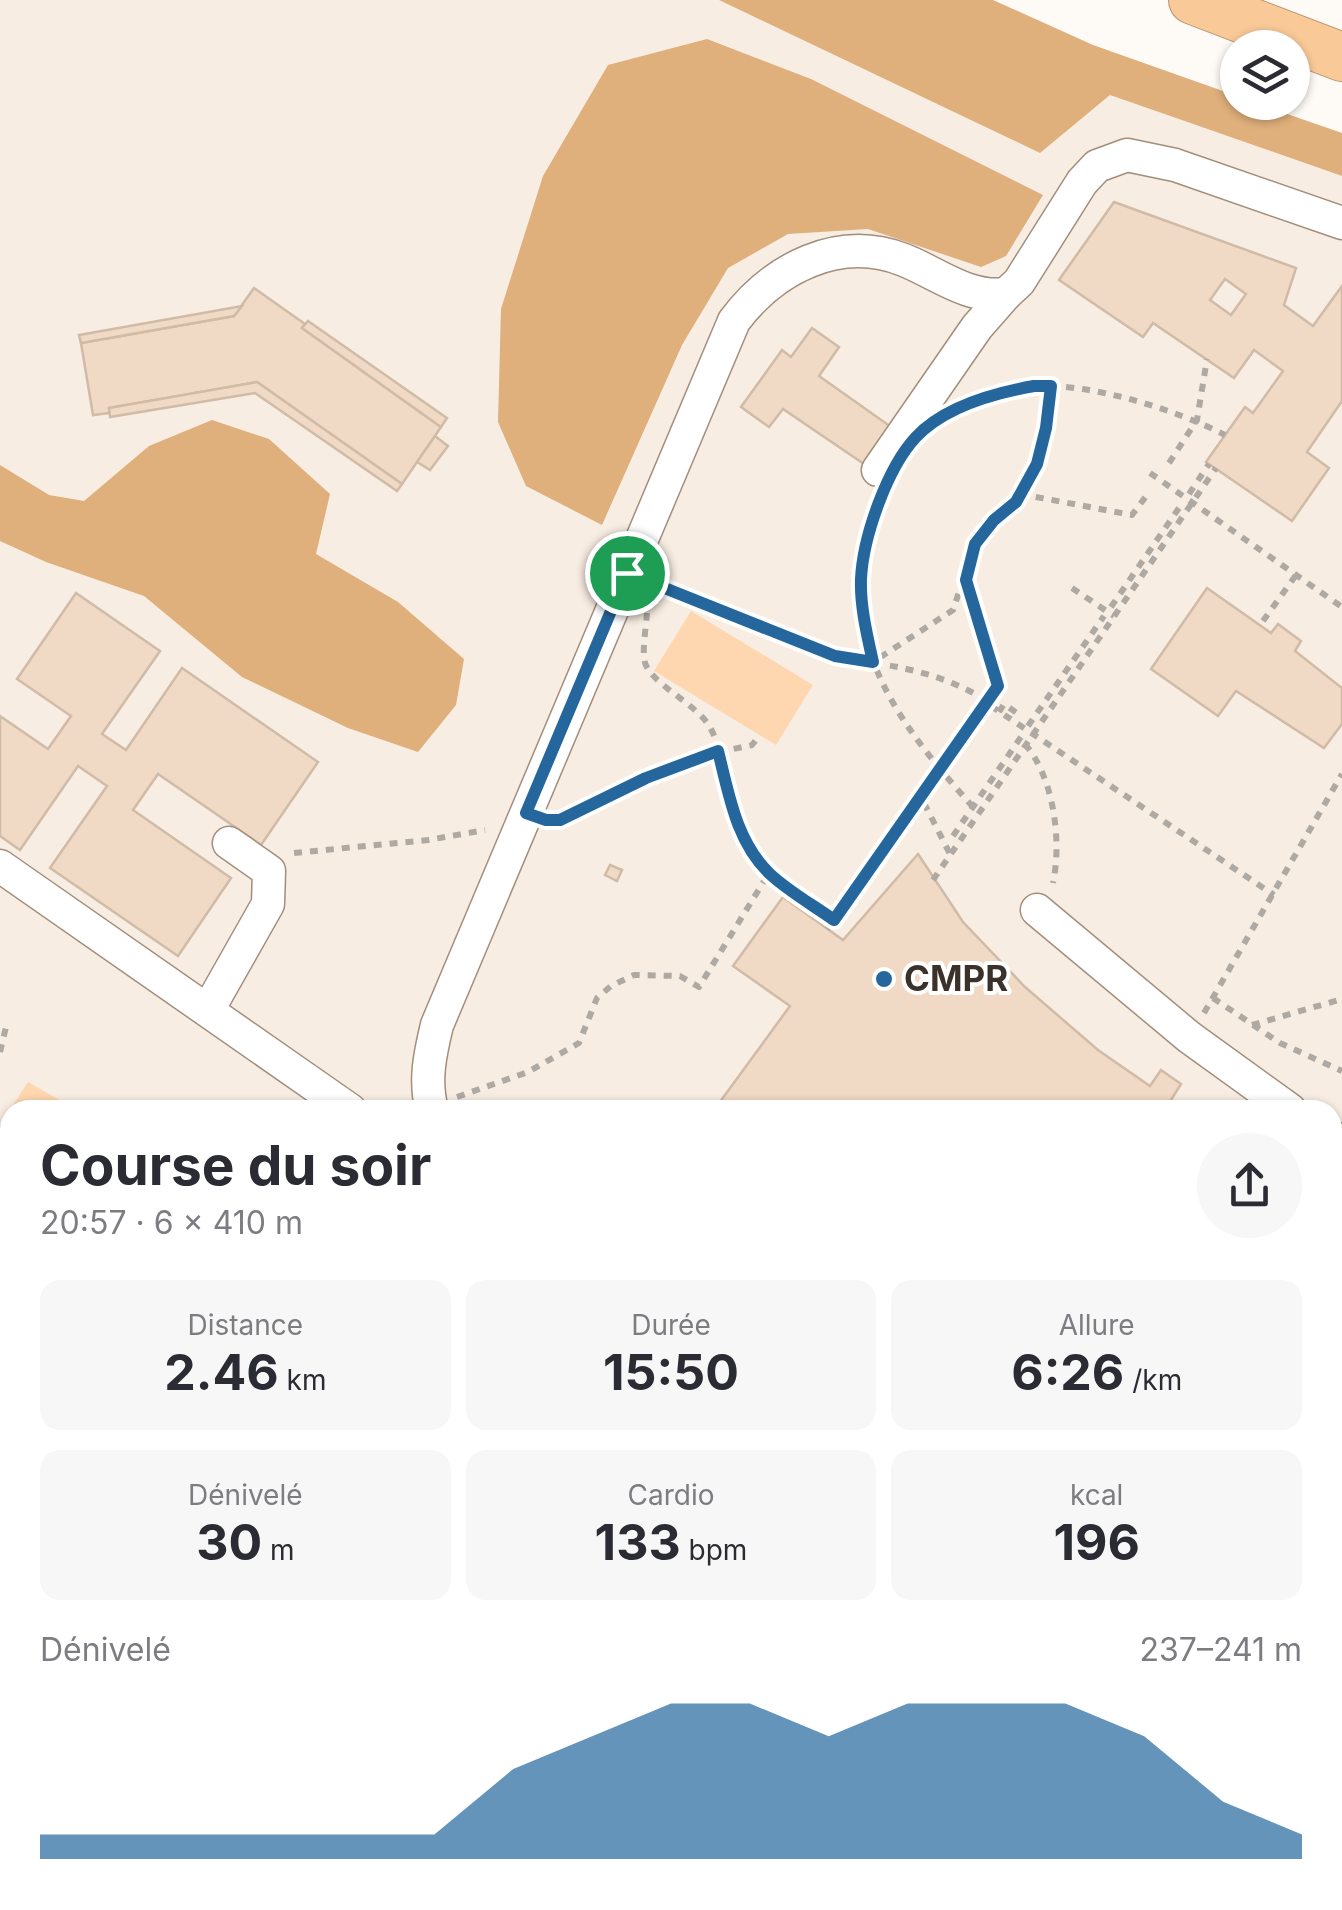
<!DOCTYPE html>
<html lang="fr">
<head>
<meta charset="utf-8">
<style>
	body { margin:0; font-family:Inter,sans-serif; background:#f7f7f7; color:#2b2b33; height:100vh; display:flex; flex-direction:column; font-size:38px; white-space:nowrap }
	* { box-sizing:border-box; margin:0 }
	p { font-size:32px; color:#7c7c81 }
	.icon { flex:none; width:55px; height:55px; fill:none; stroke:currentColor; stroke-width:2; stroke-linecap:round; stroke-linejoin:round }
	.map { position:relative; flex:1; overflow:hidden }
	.details { position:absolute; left:0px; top:1100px; width:1342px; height:810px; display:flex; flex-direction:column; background:#fff; border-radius:30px 30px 0 0; box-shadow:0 2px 8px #0004 }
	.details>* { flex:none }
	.fabs { position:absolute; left:1220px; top:30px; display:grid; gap:20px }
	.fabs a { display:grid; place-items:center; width:90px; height:90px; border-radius:50%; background:#fff; box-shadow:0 2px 8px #0004; font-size:50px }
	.pin { position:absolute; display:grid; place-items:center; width:85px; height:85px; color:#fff; margin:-42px; border:5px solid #fff; border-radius:50%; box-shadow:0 2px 10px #0007 }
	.round { display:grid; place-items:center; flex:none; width:105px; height:105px; border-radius:52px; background:#f7f7f7 }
	.summary { display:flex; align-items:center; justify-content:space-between; height:170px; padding:0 40px }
	h1 { font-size:55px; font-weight:700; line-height:75px }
	.metrics { display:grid; grid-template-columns:repeat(3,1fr); gap:15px; height:170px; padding:10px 40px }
	.metrics div { display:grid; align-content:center; border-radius:20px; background:#f7f7f7; text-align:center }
	.metrics b { font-size:50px; font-weight:700 }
	.metrics small { font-size:28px; font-weight:400 }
	.metrics p { font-size:28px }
	.chart { height:280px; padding:20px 40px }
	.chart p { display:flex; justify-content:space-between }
	.chart svg { width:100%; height:180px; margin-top:10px; fill:#25679d; opacity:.7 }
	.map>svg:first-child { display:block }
</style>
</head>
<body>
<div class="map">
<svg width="1342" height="1910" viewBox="0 0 1342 1910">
	<rect width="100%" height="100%" fill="#fefaf5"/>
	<path fill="#f8ede2" d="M 0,0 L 719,0 L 1040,153 L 1110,95 L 1342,176 L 1342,1910 L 1078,1910 L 1065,1900 L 1332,1900 L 1332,1110 L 10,1110 L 10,1442 L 0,1437 Z"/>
	<g fill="#fed7b0">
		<path d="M 691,611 L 813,685 L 776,745 L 654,671 Z"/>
		<path d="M 28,1082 L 77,1110 L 10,1110 L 10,1430 L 0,1425 L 0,1125 Z"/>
	</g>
	<g fill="#dfaf7c">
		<path d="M 719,0 L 993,0 L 1093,45 L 1237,96 L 1238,102 L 1256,103 L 1342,133 L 1342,176 L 1110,95 L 1040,153 Z"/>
		<path d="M 707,39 L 811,79 L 1043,195 L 1006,256 L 981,267 L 868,229 L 788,234 L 728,268 L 682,345 L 602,525 L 526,486 L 498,422 L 501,309 L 543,176 L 608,65 Z"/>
		<path d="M 212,420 L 269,439 L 330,494 L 316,554 L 398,602 L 464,659 L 456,705 L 418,752 L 348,728 L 242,677 L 144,596 L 46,562 L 0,541 L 0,465 L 49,495 L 84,501 L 149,446 Z"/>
	</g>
	<g fill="#f0dac5" stroke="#d0bba6" stroke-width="2.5" fill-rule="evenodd">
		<path d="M 1114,202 L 1296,268 L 1284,305 L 1313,326 L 1342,286 L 1342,401 L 1307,452 L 1329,468 L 1292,521 L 1206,462 L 1245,407 L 1253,413 L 1283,371 L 1254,350 L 1234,378 L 1153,323 L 1143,337 L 1059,280 ZM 1225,279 L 1246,294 L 1231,315 L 1210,300 Z"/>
		<path d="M 254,288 L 305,324 L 302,328 L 441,427 L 402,484 L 257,382 L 109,408 L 110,413 L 93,415 L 81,343 L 234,316 Z"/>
		<path d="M 242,306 L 234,316 L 81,343 L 79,335 Z"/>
		<path d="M 308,321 L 447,418 L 441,427 L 302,328 Z"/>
		<path d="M 812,328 L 839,347 L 819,376 L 894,429 L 867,466 L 783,409 L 769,427 L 741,407 L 782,350 L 791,357 Z"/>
		<path d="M 257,382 L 402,484 L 397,491 L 255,393 L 110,417 L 109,408 Z"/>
		<path d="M 435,436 L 448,446 L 430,470 L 417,462 Z"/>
		<path d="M 1207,588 L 1271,633 L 1278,624 L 1301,641 L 1295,651 L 1342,688 L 1342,724 L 1324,748 L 1236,691 L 1218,716 L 1151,669 Z"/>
		<path d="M 76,593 L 160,651 L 102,734 L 126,750 L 182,668 L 318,762 L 261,845 L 158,774 L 133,810 L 231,878 L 178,956 L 50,868 L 107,786 L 78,766 L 20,850 L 0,836 L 0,716 L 48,749 L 71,716 L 17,679 Z"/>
		<path d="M 918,854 L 963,922 L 1025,987 L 1098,1050 L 1150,1086 L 1161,1070 L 1181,1084 L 1171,1100 L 1185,1110 L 714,1110 L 790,1006 L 733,966 L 783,897 L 843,940 Z"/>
		<path d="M 610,865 L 622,870 L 617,881 L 605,875 Z"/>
		<path d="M 1332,1193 L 1342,1197 L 1342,1449 L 1332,1462 Z"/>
		<path d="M 4,1473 L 10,1476 L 10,1550 L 0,1545 L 0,1481 Z"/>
		<path d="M 1332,1865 L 1342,1872 L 1342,1910 L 1296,1910 L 1303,1900 L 1332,1900 Z"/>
		<path d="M 266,1900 L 303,1900 L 298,1910 L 286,1910 Z"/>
		<path d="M 349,1900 L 397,1900 L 392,1910 L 344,1910 Z"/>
		<path d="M 705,1900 L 773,1900 L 778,1903 L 772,1910 L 706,1910 L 704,1909 L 709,1903 Z"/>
		<path d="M 936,1900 L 967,1900 L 968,1901 L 962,1910 L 944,1910 Z"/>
	</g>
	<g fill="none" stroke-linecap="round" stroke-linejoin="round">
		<defs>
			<g id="minor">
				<path d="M 878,470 L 977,327 L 1006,294"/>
				<path d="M 0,866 L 350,1110"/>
				<path d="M 1037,910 L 1189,1037 L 1290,1110"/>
				<path d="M 208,1010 L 268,904 L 269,871 L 229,843"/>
				<path d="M 432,1110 C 424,1081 430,1054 437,1025 L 734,321 C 773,269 838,234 904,260 C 937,273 968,299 1006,294 L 1019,282 L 1082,182 L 1097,166 L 1127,155 L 1175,165 L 1342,223"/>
				<path d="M 1332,1137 L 1342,1142"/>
				<path d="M 1332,1644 L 1342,1630"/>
				<path d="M 0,1864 L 10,1869"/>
				<path d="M 71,1900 L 91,1910"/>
				<path d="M 837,1900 L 853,1910"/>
				<path d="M 626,1910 L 629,1900"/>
			</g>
			<path id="highway" d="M 1193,0 L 1342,57"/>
		</defs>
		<use href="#minor" stroke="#a28e7b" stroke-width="35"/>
		<use href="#highway" stroke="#b69472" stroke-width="50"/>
		<g stroke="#afa9a3" stroke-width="6" stroke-dasharray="8 8" stroke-linecap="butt">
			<path d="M 958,409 C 982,398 1006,389 1032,387 C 1086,381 1177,410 1225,435"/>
			<path d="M 1169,463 L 1197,420 L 1207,359"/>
			<path d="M 1150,473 L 1342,607"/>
			<path d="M 1020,494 L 1132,515 L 1147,495"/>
			<path d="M 1189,494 L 1209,464"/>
			<path d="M 881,499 C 874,523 865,549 862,574 C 851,666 916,743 973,807"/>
			<path d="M 656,584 L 835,656 L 873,662 L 953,610 L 975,544 L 994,521 L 1016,502 L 1037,464 L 1046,428 L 1051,387"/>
			<path d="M 1072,588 L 1114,616"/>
			<path d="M 1111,607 L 1183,502"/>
			<path d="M 647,613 C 646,627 643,644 644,658 C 646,683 697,702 711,729 C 725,756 725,789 734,818 C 750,867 795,892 834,920"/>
			<path d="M 1263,621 L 1296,575"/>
			<path d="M 874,663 C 915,669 952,679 987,701"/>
			<path d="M 991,706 L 1274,895"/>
			<path d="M 999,712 L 1004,704 L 1021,716"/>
			<path d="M 1028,726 L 1104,616"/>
			<path d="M 1025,744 C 1054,778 1062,841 1053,883"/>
			<path d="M 924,803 L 950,854"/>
			<path d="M 556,820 L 701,756 L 752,745 L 760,735"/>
			<path d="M 953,836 L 1023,734"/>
			<path d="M 294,853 L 428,840 L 485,830"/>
			<path d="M 933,880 L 1216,468"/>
			<path d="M 827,929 L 998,685 L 966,579"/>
			<path d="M 1213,998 L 1280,1043 L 1342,1071"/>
			<path d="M 1204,1013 L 1342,774"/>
			<path d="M 1252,1025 L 1342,999"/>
			<path d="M 0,1052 L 6,1027"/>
			<path d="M 457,1097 L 528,1072 L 579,1043 L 597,998 L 611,986 L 634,975 L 680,976 L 699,987 L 769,873"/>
		</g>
		<use href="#minor" stroke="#fff" stroke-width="32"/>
		<use href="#highway" stroke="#f9c998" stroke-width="48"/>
	</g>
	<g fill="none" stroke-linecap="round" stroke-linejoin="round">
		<defs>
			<path id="route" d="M 1034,386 L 1051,386 L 1046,428 L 1037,464 L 1016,502 L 994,520 L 975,544 L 966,580 L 998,686 L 834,920 C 813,905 788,891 770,874 C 736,842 729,794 718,751 L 646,778 L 560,820 L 546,820 L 526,813 L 627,573 L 835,656 L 873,662 C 867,635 860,606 861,579 C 863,537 887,468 916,437 C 945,406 994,393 1034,386 Z"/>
		</defs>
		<use href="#route" stroke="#fff" stroke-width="20"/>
		<use href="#route" stroke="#25679d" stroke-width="12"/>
	</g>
	<circle fill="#25679d" stroke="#fff" stroke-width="4" cx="884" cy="979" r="10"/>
	<g text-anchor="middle" stroke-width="8" stroke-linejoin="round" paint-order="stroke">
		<g font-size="35" font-weight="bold" fill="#3a322a" stroke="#fff" text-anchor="start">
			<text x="904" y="991">CMPR</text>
		</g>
	</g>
</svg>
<div class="fabs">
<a><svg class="icon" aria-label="layers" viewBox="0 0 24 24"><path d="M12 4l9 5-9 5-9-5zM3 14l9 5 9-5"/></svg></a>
</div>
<div class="pin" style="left:627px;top:573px;background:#1e9e55"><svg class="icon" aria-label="arrive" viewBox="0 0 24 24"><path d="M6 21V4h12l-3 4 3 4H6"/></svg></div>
<section class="details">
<div class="summary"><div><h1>Course du soir</h1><p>20:57 · 6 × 410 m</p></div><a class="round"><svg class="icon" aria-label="share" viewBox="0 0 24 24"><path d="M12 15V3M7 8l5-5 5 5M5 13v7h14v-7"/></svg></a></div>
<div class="metrics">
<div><p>Distance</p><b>2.46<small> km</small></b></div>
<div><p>Durée</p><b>15:50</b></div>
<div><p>Allure</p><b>6:26<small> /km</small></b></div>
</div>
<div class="metrics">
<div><p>Dénivelé</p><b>30<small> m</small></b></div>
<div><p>Cardio</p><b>133<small> bpm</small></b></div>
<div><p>kcal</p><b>196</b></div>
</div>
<div class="chart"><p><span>Dénivelé</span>237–241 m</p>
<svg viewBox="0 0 160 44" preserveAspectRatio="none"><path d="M0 44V38L10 38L20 38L30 38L40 38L50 38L60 22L70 14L80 6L90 6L100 14L110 6L120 6L130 6L140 14L150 30L160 38V44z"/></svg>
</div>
</section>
</div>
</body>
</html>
